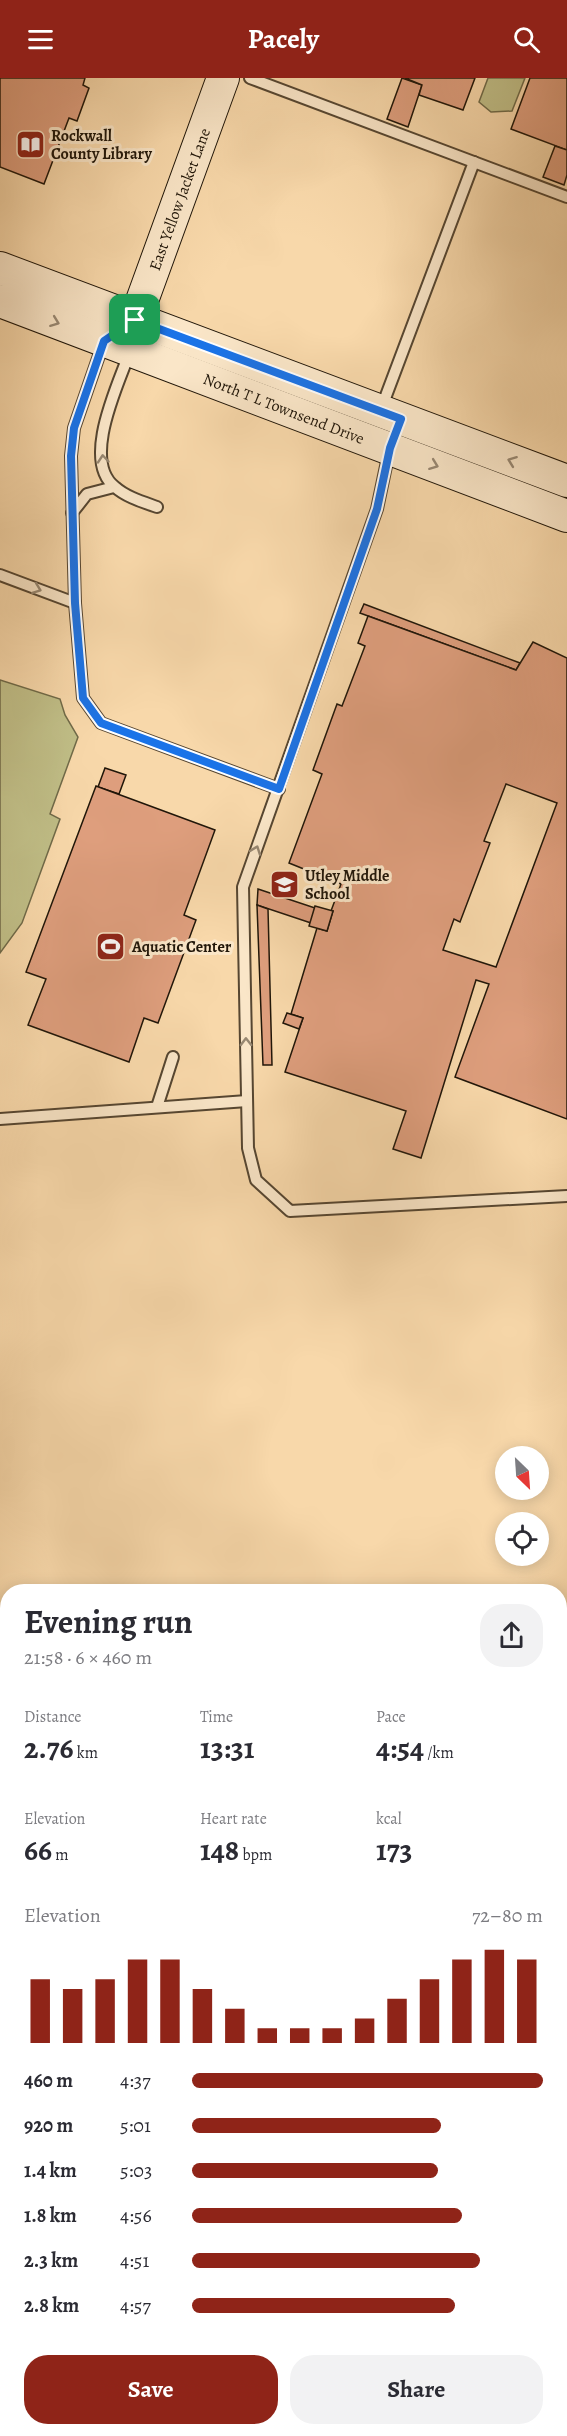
<!DOCTYPE html>
<html lang="en">
<head>
<meta charset="utf-8">
<style>
	body { margin:0; font-family:Alegreya,serif; background:#f2f2f3; color:#2b2b33; height:100vh; display:flex; flex-direction:column; font-size:22px; white-space:nowrap }
	* { box-sizing:border-box; margin:0 }
	p { font-size:20px; color:#7c7c81 }
	.icon { flex:none; width:33px; height:33px; fill:none; stroke:currentColor; stroke-width:2; stroke-linecap:round; stroke-linejoin:round }
	.map { position:relative; flex:1; overflow:hidden }
	.sheet { position:absolute; left:0px; top:1506px; width:567px; height:852px; display:flex; flex-direction:column; background:#fff; border-radius:24px 24px 0 0; box-shadow:0 3px 15px #0003 }
	.sheet>* { flex:none }
	.needle { width:39px; rotate:155deg }
	.fabs { position:absolute; left:495px; top:1368px; display:grid; gap:12px }
	.fabs a { display:grid; place-items:center; width:54px; height:54px; border-radius:50%; background:#fff; box-shadow:0 3px 15px #0003; font-size:30px }
	.pin { position:absolute; display:grid; place-items:center; width:51px; height:51px; color:#fff; margin:-26px; border-radius:12px; box-shadow:0 3px 9px #0006 }
	.round { display:grid; place-items:center; flex:none; width:63px; height:63px; border-radius:24px; background:#f2f2f3 }
	.headline { display:flex; align-items:center; justify-content:space-between; height:102px; padding:0 24px }
	h1 { font-size:33px; font-weight:700; line-height:45px }
	.metrics { display:grid; grid-template-columns:repeat(3,1fr); gap:9px; height:102px; padding:6px 24px }
	.metrics div { display:grid; align-content:center }
	.metrics b { font-size:30px; font-weight:700 }
	.metrics small { font-size:16px; font-weight:400 }
	.metrics p { font-size:16px }
	.chart { height:168px; padding:12px 24px }
	.chart p { display:flex; justify-content:space-between }
	.chart svg { width:100%; height:108px; margin-top:6px; stroke:#8f2418; stroke-width:6 }
	.primary-button { display:flex; gap:12px; margin-top:auto; padding:12px 24px }
	.primary-button a { flex:1; height:69px; border-radius:24px; background:#8f2418; color:#fff; font-size:24px; font-weight:700; line-height:69px; text-align:center }
	.primary-button a+a { background:#f2f2f3; color:#2b2b33 }
	ul { padding:0 24px; list-style:none; font-size:20px }
	li { display:grid; grid-template-columns:96px 72px 1fr; align-items:center; height:45px }
	li i { height:15px; border-radius:8px; background:#8f2418 }
	header { display:flex; justify-content:space-between; align-items:center; height:78px; padding:0 24px; background:#8f2418; color:#fff; font-size:27px; font-weight:700 }
	.map>svg:first-child { display:block }
</style>
</head>
<body>
<header><svg class="icon" aria-label="menu" viewBox="0 0 24 24"><path d="M4 6h16M4 12h16M4 18h16"/></svg>Pacely<svg class="icon" aria-label="search" viewBox="0 0 24 24"><circle cx="10" cy="10" r="6"/><path d="M15 15l6 6"/></svg></header>
<div class="map">
<svg width="567" height="2358" viewBox="0 0 567 2358">
	<rect width="100%" height="100%" fill="#f8d8aa"/>
	<filter id="stains"><feTurbulence type="fractalNoise" baseFrequency=".00333" numOctaves="4"/><feColorMatrix values="0 0 0 0 .2 0 0 0 0 .09 0 0 0 0 .02 0 0 0 .5 -.17"/></filter>
	<radialGradient id="worn" r=".72"><stop offset=".6" stop-color="#630" stop-opacity="0"/><stop offset="1" stop-color="#630" stop-opacity=".3"/></radialGradient>
	<g fill="#c0be87" stroke="#706a48" stroke-width="1.5">
		<path d="M 488,0 L 525,0 L 512,33 L 491,34 L 479,24 Z"/>
		<path d="M 0,602 L 60,621 L 65,637 L 78,659 L 50,736 L 60,741 L 22,845 L 0,875 Z"/>
	</g>
	<g fill="#de9e7d" stroke="#201609" stroke-width="1.5" fill-rule="evenodd">
		<path d="M 0,0 L 85,0 L 83,7 L 89,10 L 77,43 L 69,40 L 44,106 L 0,89 Z"/>
		<path d="M 402,0 L 422,7 L 408,49 L 387,41 Z"/>
		<path d="M 405,0 L 475,0 L 463,32 L 419,17 L 422,7 Z"/>
		<path d="M 530,0 L 567,0 L 567,72 L 511,51 Z"/>
		<path d="M 555,68 L 567,72 L 567,97 L 564,107 L 543,99 Z"/>
		<path d="M 364,526 L 520,585 L 516,592 L 360,535 Z"/>
		<path d="M 368,538 L 516,592 L 533,564 L 567,580 L 567,1041 L 455,999 L 489,906 L 476,902 L 421,1080 L 393,1071 L 406,1033 L 285,994 L 303,940 L 291,936 L 317,850 L 327,853 L 333,833 L 331,833 L 341,806 L 289,785 L 322,696 L 313,692 L 337,626 L 342,628 L 365,568 L 358,565 ZM 506,706 L 557,725 L 496,889 L 443,872 L 454,841 L 460,844 L 490,765 L 484,763 Z"/>
		<path d="M 105,690 L 126,697 L 119,716 L 98,709 Z"/>
		<path d="M 96,708 L 215,752 L 184,837 L 196,842 L 158,945 L 144,940 L 129,984 L 28,947 L 46,901 L 26,894 Z"/>
		<path d="M 258,811 L 315,830 L 311,845 L 257,827 Z"/>
		<path d="M 257,827 L 268,831 L 272,987 L 263,987 Z"/>
		<path d="M 315,828 L 333,833 L 327,853 L 309,848 Z"/>
		<path d="M 287,935 L 303,940 L 299,951 L 283,945 Z"/>
		<path d="M 567,2281 L 567,2358 L 298,2358 L 306,2355 L 304,2350 L 560,2350 L 560,2284 Z"/>
	</g>
	<g fill="none" stroke-linecap="round" stroke-linejoin="round">
		<defs>
			<g id="lane">
				<path d="M 250,0 L 567,119"/>
				<path d="M 103,266 L 74,350 L 71,378 L 75,525 L 83,620 L 101,645 L 279,711"/>
				<path d="M 129,276 C 118,307 81,383 115,409 C 126,419 143,424 157,429"/>
				<path d="M 381,331 L 474,84"/>
				<path d="M 389,374 L 377,431 L 243,809 L 248,1070 L 256,1102 L 290,1133 L 567,1118"/>
				<path d="M 72,435 L 87,416 L 114,409"/>
				<path d="M 0,497 L 75,525"/>
				<path d="M 157,1029 L 173,979"/>
				<path d="M 0,1041 L 247,1023"/>
				<path d="M 560,2172 L 567,2187"/>
				<path d="M 192,2350 L 196,2358"/>
			</g>
			<g id="secondary">
				<path d="M 0,190 L 567,403"/>
				<path d="M 0,223 L 567,438"/>
				<path d="M 135,242 L 223,0"/>
				<path d="M 560,2086 L 567,2081"/>
				<path d="M 0,2347 L 8,2344"/>
			</g>
		</defs>
		<use href="#lane" stroke="#564631" stroke-width="14"/>
		<use href="#secondary" stroke="#201609" stroke-width="34"/>
		<use href="#lane" stroke="#fae6c8" stroke-width="10"/>
		<use href="#secondary" stroke="#fae6c8" stroke-width="32"/>
	</g>
	<defs><path id="oneway-chevron" d="M-2-3.5L2.5 0L-2 3.5" fill="none" stroke-width="1.6" stroke-linecap="round" stroke-linejoin="round" transform="scale(1.5)"/></defs>
	<g stroke="#988872">
		<use href="#oneway-chevron" transform="translate(55 244) rotate(21)"/>
		<use href="#oneway-chevron" transform="translate(103 381) rotate(-95)"/>
		<use href="#oneway-chevron" transform="translate(512 383) rotate(-159)"/>
		<use href="#oneway-chevron" transform="translate(434 387) rotate(21)"/>
		<use href="#oneway-chevron" transform="translate(37 511) rotate(21)"/>
		<use href="#oneway-chevron" transform="translate(256 772) rotate(-70)"/>
		<use href="#oneway-chevron" transform="translate(246 964) rotate(-91)"/>
	</g>
	<g fill="none" stroke-linecap="round" stroke-linejoin="round">
		<defs>
			<path id="route" d="M 135,242 L 401,341 L 390,370 L 377,431 L 279,711 L 101,645 L 83,620 L 75,525 L 71,378 L 74,350 L 104,263 Z"/>
		</defs>
		<use href="#route" stroke="#fff" stroke-width="12"/>
		<use href="#route" stroke="#1a73e8" stroke-width="8"/>
	</g>
	<defs>
		<symbol id="library-square" viewBox="-11 -11 22 22"><rect x="-9" y="-9" width="18" height="18" rx="4" fill="#8f2418" stroke="#fae6c8"/><path d="M-6-4Q-3-5.5-.7-3.5V5Q-3 3-6 4ZM6-4Q3-5.5 .7-3.5V5Q3 3 6 4Z" fill="#fff"/></symbol>
		<symbol id="school-square" viewBox="-11 -11 22 22"><rect x="-9" y="-9" width="18" height="18" rx="4" fill="#8f2418" stroke="#fae6c8"/><path d="M0-5L7-2L0 1L-7-2ZM-4 1L0 2.5L4 1V4Q0 6-4 4Z" fill="#fff"/></symbol>
		<symbol id="stadium-square" viewBox="-11 -11 22 22"><rect x="-9" y="-9" width="18" height="18" rx="4" fill="#8f2418" stroke="#fae6c8"/><path d="M0-5a6.5 5 0 1 0 0 10a6.5 5 0 1 0 0-10ZM-3.5-1.8h7v3.6h-7Z" fill="#fff"/></symbol>
	</defs>
	<g fill-rule="evenodd">
		<use href="#library-square" x="14" y="50" width="33" height="33"/>
		<use href="#school-square" x="268" y="790" width="33" height="33"/>
		<use href="#stadium-square" x="94" y="852" width="33" height="33"/>
	</g>
	<g text-anchor="middle" stroke-width="6" stroke-linejoin="round" paint-order="stroke">
		<g font-size="16" font-weight="bold" fill="#201609" stroke="#fae6c8" text-anchor="start">
			<text x="51" y="63">Rockwall<tspan x="51" dy="18">County Library</tspan></text>
			<text x="305" y="803">Utley Middle<tspan x="305" dy="18">School</tspan></text>
			<text x="132" y="874">Aquatic Center</text>
		</g>
		<g font-size="16" fill="#201609" stroke="#fae6c8">
			<text transform="translate(179 121) rotate(-70)" y="6">East Yellow Jacket Lane</text>
			<text transform="translate(284 330) rotate(21)" y="6">North T L Townsend Drive</text>
		</g>
	</g>
	<rect width="100%" height="100%" filter="url(#stains)"/>
	<rect width="100%" height="100%" fill="url(#worn)"/>
</svg>
<div class="fabs">
<a><svg class="needle" viewBox="-14 -14 28 28"><path d="M0-13l5 13h-10z" fill="#e53935"/><path d="M0 13l5-13h-10z" fill="#7c7c81"/></svg></a>
<a><svg class="icon" aria-label="locate" viewBox="0 0 24 24"><circle cx="12" cy="12" r="6"/><path d="M12 2v4M12 18v4M2 12h4M18 12h4"/></svg></a>
</div>
<div class="pin" style="left:135px;top:242px;background:#1e9e55"><svg class="icon" aria-label="arrive" viewBox="0 0 24 24"><path d="M6 21V4h12l-3 4 3 4H6"/></svg></div>
<section class="sheet">
<div class="headline"><div><h1>Evening run</h1><p>21:58 · 6 × 460 m</p></div><a class="round"><svg class="icon" aria-label="share" viewBox="0 0 24 24"><path d="M12 15V3M7 8l5-5 5 5M5 13v7h14v-7"/></svg></a></div>
<div class="metrics">
<div><p>Distance</p><b>2.76<small> km</small></b></div>
<div><p>Time</p><b>13:31</b></div>
<div><p>Pace</p><b>4:54<small> /km</small></b></div>
</div>
<div class="metrics">
<div><p>Elevation</p><b>66<small> m</small></b></div>
<div><p>Heart rate</p><b>148<small> bpm</small></b></div>
<div><p>kcal</p><b>173</b></div>
</div>
<div class="chart"><p><span>Elevation</span>72–80 m</p>
<svg viewBox="0 0 160 44" preserveAspectRatio="none"><path d="M5 44V18M15 44V22M25 44V18M35 44V10M45 44V10M55 44V22M65 44V30M75 44V38M85 44V38M95 44V38M105 44V34M115 44V26M125 44V18M135 44V10M145 44V6M155 44V10"/></svg>
</div>
<ul>
<li><b>460 m</b>4:37<i style="width:100%"></i></li>
<li><b>920 m</b>5:01<i style="width:71%"></i></li>
<li><b>1.4 km</b>5:03<i style="width:70%"></i></li>
<li><b>1.8 km</b>4:56<i style="width:77%"></i></li>
<li><b>2.3 km</b>4:51<i style="width:82%"></i></li>
<li><b>2.8 km</b>4:57<i style="width:75%"></i></li>
</ul>
<div class="primary-button"><a>Save</a><a>Share</a></div>
</section>
</div>
</body>
</html>
